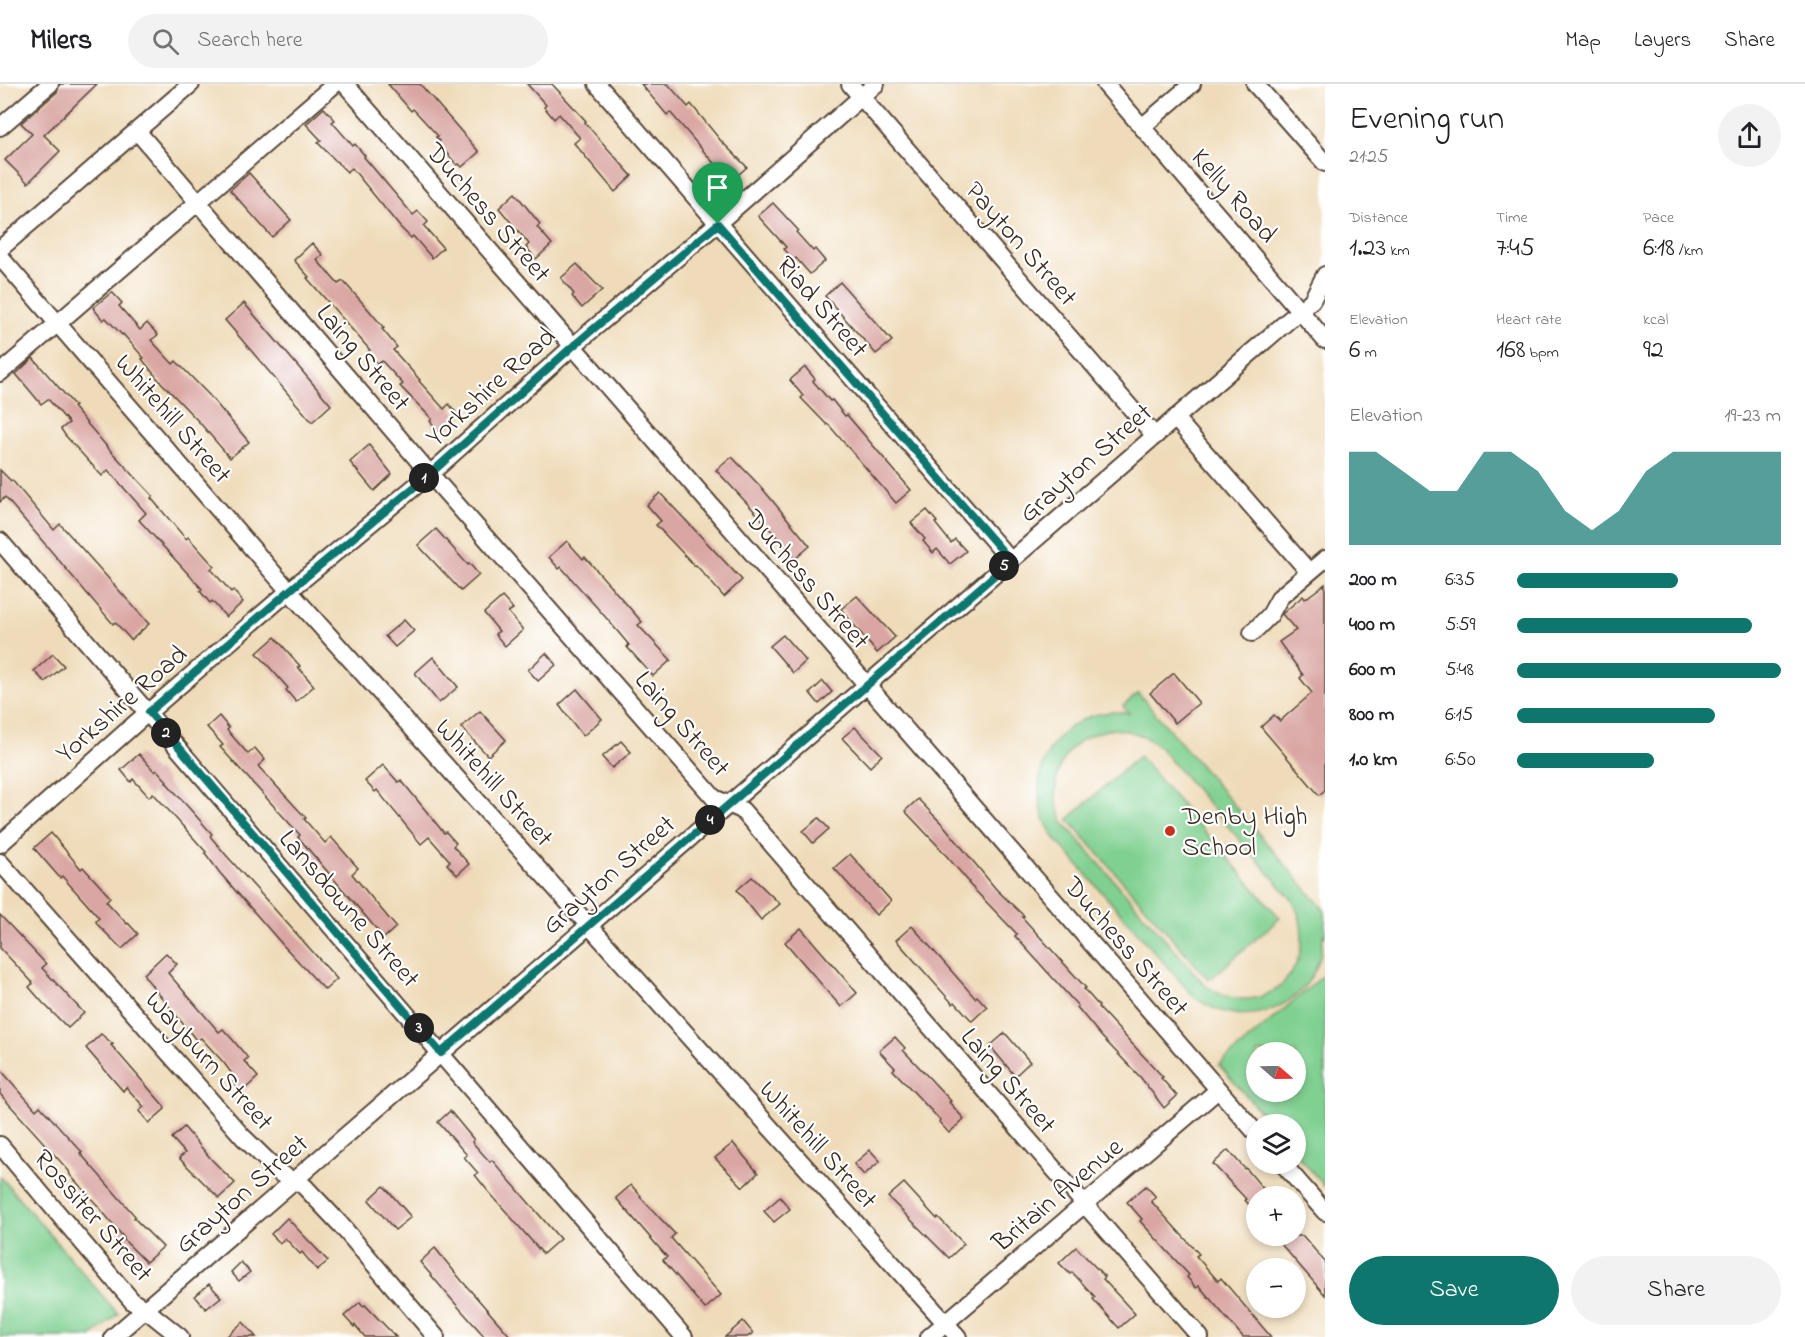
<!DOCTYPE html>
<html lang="en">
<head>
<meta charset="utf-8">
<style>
	body { margin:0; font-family:"Indie Flower",sans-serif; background:#f2f2f2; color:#202124; height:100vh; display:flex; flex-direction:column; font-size:22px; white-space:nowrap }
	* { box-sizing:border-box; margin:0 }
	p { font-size:20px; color:#757577 }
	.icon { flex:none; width:33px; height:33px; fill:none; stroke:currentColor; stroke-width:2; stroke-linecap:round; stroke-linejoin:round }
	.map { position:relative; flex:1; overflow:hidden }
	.details { display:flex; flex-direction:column; background:#fff; width:480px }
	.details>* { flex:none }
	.needle { width:39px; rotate:110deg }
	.fabs { position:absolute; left:1246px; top:958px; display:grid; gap:12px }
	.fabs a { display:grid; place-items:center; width:60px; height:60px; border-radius:50%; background:#fff; box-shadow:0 3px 9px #0003; font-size:30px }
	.pin { position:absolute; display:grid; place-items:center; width:51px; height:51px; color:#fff; margin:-62px -26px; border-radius:50% 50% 50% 0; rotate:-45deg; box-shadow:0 0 6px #0007 }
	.pin .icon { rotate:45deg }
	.km { position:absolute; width:30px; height:30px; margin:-15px; border-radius:50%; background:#222; color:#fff; font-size:16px; line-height:30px; text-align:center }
	.round { display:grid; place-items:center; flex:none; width:63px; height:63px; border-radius:32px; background:#f2f2f2 }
	.overview { display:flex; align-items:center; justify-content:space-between; height:102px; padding:0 24px }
	h1 { font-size:33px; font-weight:600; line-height:45px }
	.metrics { display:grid; grid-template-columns:repeat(3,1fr); gap:9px; height:102px; padding:6px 24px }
	.metrics div { display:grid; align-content:center }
	.metrics b { font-size:26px; font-weight:600 }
	.metrics small { font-size:16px; font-weight:400 }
	.metrics p { font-size:16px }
	.chart { height:168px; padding:12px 24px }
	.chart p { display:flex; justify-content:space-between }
	.chart svg { width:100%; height:108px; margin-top:6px; fill:#0f766e; opacity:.7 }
	.action { display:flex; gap:12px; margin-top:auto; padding:12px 24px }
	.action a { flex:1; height:69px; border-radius:36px; background:#0f766e; color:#fff; font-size:24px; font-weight:600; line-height:69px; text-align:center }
	.action a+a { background:#f2f2f2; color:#202124 }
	ul { padding:0 24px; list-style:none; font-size:20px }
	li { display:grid; grid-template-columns:96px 72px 1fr; align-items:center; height:45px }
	li i { height:15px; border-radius:8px; background:#0f766e }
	header { display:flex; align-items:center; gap:36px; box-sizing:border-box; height:84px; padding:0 30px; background:#fff; border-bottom:2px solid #e0e0e0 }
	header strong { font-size:28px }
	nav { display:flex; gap:33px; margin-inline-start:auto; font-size:21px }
	.search { width:420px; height:54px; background:#f2f2f2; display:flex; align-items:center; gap:15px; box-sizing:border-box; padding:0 21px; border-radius:33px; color:#757577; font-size:22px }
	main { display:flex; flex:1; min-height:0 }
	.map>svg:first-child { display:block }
</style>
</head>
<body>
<header>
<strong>Milers</strong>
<div class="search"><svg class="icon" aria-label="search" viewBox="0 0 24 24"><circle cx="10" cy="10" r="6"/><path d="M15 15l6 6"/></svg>Search here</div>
<nav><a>Map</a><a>Layers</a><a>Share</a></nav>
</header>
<main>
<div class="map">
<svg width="1325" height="1253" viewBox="0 0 1325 1253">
	<rect width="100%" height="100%" fill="#fff"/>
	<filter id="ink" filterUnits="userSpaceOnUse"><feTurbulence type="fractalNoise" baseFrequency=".0167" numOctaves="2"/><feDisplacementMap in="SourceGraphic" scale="12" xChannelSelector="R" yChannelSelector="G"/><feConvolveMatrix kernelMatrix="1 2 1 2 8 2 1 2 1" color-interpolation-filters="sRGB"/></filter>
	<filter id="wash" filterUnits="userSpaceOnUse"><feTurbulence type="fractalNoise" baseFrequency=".008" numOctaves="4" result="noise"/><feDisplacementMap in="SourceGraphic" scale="24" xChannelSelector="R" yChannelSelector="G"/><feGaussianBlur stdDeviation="1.35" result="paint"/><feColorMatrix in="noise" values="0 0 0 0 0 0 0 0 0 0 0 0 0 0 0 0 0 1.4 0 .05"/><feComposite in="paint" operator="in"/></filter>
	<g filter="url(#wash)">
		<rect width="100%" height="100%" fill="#efdbb9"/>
		<g fill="#80d091" stroke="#5e7d58" stroke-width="1.5" fill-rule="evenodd">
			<path d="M 1138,609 L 1325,827 L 1325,853 L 1323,851 C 1322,919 1247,954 1194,913 L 1057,757 C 1012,699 1056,619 1129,629 L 1123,622 ZM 1113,645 C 1131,646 1146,651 1160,664 L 1293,817 C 1325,880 1265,943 1206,902 L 1064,739 C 1043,695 1063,652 1113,645 Z"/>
			<path d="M 1139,672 L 1280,834 L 1209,896 L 1068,735 Z"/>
			<path d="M 1325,890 L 1325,1103 L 1296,1069 L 1296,1041 L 1272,1041 L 1219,981 ZM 1257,969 L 1296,969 L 1296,1008 L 1257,1008 Z"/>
			<path d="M 0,1092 L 118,1230 L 91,1253 L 0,1253 L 0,1201 L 2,1199 L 0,1197 Z"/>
		</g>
		<g id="blocks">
			<g fill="#d9a6a3">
				<path d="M 60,0 L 97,0 L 44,51 L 60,67 L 28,99 L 5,76 L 32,50 L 21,39 L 57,8 Z"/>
				<path d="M 388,0 L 420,0 L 479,68 L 462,83 L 459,80 L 457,81 L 438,59 L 440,57 L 436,53 L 438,52 L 416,28 L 413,25 L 411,27 Z"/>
				<path d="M 527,0 L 552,0 L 586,37 L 585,39 L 632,92 L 615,108 L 574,59 L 580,54 L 559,30 L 554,35 L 544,23 L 546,21 Z"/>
				<path d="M 641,0 L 668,0 L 688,23 L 691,20 L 721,57 L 747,83 L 730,98 L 670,28 L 667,31 Z"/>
				<path d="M 324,24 L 335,36 L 332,38 L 353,62 L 355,60 L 365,72 L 364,73 L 413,131 L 418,127 L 428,138 L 424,142 L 443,164 L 432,174 L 413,152 L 411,154 L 400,143 L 352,84 L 347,88 L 318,59 L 321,56 L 306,40 Z"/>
				<path d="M 249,89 L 291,136 L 272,153 L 230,106 Z"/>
				<path d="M 515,109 L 540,140 L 537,143 L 552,160 L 536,175 L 526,163 L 529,160 L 499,124 Z"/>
				<path d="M 773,119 L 798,146 L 796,148 L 813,167 L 815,165 L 825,177 L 810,190 L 796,174 L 794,176 L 784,165 L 786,163 L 758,132 Z"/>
				<path d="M 312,159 L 323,171 L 317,176 L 338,200 L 343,197 L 368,225 L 384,244 L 382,245 L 397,263 L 393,266 L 420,296 L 419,297 L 444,325 L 449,320 L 459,332 L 440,349 L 430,337 L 432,335 L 400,302 L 403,300 L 382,277 L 378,280 L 368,268 L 370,266 L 307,194 L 309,193 L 294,176 Z"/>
				<path d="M 577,180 L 602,206 L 582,224 L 572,212 L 574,210 L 561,194 Z"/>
				<path d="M 840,198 L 892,257 L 876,270 L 825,212 Z"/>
				<path d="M 112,208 L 122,219 L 119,222 L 140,246 L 147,239 L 158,251 L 151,256 L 173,280 L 176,277 L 209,311 L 249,358 L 230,374 L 200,339 L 157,294 L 142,275 L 144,274 L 123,250 L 122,251 L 106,234 L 103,236 L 93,224 Z"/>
				<path d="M 244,219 L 331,321 L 312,338 L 225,236 Z"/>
				<path d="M 33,274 L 75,322 L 73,323 L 109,365 L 153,412 L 151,414 L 186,455 L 188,453 L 214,482 L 211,485 L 231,508 L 233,506 L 243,518 L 226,533 L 212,517 L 210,519 L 200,507 L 202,505 L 139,436 L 146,429 L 108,386 L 102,392 L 65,351 L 61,345 L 69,339 L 48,315 L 41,320 L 16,290 Z"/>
				<path d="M 805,283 L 815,295 L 813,297 L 830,317 L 832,316 L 845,332 L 847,331 L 911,406 L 896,419 L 828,340 L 827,341 L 801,314 L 803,312 L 790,296 Z"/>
				<path d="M 369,361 L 392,390 L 374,407 L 350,378 Z"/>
				<path d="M 732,373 L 761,403 L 810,462 L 795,475 L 758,431 L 716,386 Z"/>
				<path d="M 0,386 L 11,397 L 12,396 L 54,446 L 60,440 L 149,540 L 131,556 L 115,538 L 113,540 L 5,413 L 0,418 Z"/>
				<path d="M 660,409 L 742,496 L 724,513 L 696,481 L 695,482 L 656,441 L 661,437 L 647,421 Z"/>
				<path d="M 927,426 L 937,438 L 935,439 L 951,459 L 955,455 L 966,467 L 950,480 L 937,465 L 933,469 L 923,457 L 925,455 L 911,439 Z"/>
				<path d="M 436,445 L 468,481 L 469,479 L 479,491 L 461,507 L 418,461 Z"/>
				<path d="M 567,457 L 583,475 L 585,473 L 642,538 L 638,541 L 671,576 L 653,592 L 627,563 L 629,561 L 608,536 L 561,483 L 559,485 L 549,473 Z"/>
				<path d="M 1325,500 L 1325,706 L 1319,711 L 1261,643 L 1274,631 L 1280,637 L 1312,609 L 1300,594 L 1303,591 L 1279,558 L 1296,546 L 1282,530 L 1303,512 L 1305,515 Z"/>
				<path d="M 857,512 L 895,553 L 877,569 L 841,525 Z"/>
				<path d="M 502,513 L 513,525 L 508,528 L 523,546 L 505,562 L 495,550 L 499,547 L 484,529 Z"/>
				<path d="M 404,536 L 414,547 L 395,563 L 385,552 Z"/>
				<path d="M 783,551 L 806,577 L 793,589 L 770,562 Z"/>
				<path d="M 275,553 L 300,582 L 298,583 L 314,602 L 296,618 L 286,606 L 288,604 L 257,569 Z"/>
				<path d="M 546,569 L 556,581 L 538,597 L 528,586 Z"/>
				<path d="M 53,570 L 64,582 L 45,598 L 34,587 Z"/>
				<path d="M 433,573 L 458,603 L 439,619 L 415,589 Z"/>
				<path d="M 1174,589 L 1199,619 L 1175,639 L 1150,609 Z"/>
				<path d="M 823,597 L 832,608 L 819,620 L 810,609 Z"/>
				<path d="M 577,605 L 602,635 L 583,652 L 559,621 Z"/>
				<path d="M 480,627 L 506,656 L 488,672 L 461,643 Z"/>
				<path d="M 219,632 L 229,644 L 227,646 L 248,670 L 255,664 L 265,676 L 258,682 L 306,734 L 304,735 L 325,759 L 331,753 L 358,784 L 352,790 L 396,843 L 384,854 L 298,753 L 300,751 L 220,663 L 223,661 L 207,643 Z"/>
				<path d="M 855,643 L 882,671 L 870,683 L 842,654 Z"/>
				<path d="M 621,657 L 631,668 L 612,684 L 602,673 Z"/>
				<path d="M 139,670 L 155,688 L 157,686 L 167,697 L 166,698 L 212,750 L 210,752 L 226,771 L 337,895 L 325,906 L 282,860 L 220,789 L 205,769 L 206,768 L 153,709 L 149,713 L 133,695 L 131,698 L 121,686 Z"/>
				<path d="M 383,681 L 398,698 L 401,696 L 444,749 L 446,748 L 456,759 L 453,762 L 469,780 L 457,791 L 447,780 L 450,777 L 429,753 L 421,760 L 377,706 L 375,708 L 365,697 Z"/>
				<path d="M 918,715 L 945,743 L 996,805 L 1024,832 L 1022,833 L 1086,904 L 1084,905 L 1099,922 L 1098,923 L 1163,993 L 1161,994 L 1177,1012 L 1164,1024 L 1141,994 L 1101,952 L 1077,923 L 1078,922 L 1015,852 L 1017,850 L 968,799 L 969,798 L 938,762 L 905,727 Z"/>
				<path d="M 819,734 L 829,745 L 813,759 L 803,747 Z"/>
				<path d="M 51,749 L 81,785 L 83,783 L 110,813 L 106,817 L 127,840 L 128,839 L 138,850 L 122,865 L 97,840 L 96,837 L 99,834 L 85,818 L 62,792 L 60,794 L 34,764 Z"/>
				<path d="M 850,770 L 891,817 L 876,831 L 834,784 Z"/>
				<path d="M 752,793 L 780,820 L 761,836 L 737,806 Z"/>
				<path d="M 0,831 L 46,880 L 42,884 L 84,929 L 68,944 L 43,919 L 29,903 L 33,899 L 0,864 Z"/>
				<path d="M 912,842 L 975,914 L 977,912 L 987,923 L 972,937 L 955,918 L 953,920 L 896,856 Z"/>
				<path d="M 801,844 L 857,909 L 841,923 L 785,858 Z"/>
				<path d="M 166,869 L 177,880 L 168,889 L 219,948 L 223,945 L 233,956 L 248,974 L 244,977 L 258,993 L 242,1008 L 233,999 L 233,996 L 235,994 L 224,979 L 201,954 L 197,957 L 145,893 L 144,890 Z"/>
				<path d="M 1005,949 L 1030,978 L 1015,992 L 990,962 Z"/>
				<path d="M 101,950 L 113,960 L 111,961 L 164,1022 L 165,1025 L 149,1039 L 139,1027 L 144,1023 L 126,1003 L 123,1007 L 86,964 Z"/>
				<path d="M 895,953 L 905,964 L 903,966 L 951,1017 L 949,1018 L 964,1035 L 949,1049 L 939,1038 L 940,1036 L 893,986 L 895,984 L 879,967 Z"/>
				<path d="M 0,985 L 36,1026 L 40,1022 L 82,1068 L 80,1069 L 135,1132 L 134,1134 L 163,1163 L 146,1178 L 123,1155 L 124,1154 L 98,1122 L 70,1091 L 69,1087 L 0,1010 Z"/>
				<path d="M 450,1027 L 474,1056 L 472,1058 L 490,1078 L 492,1076 L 560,1155 L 543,1170 L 488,1107 L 475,1091 L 478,1089 L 464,1073 L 467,1071 L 438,1038 Z"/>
				<path d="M 184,1043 L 212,1076 L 235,1099 L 219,1114 L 179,1074 L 185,1069 L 172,1054 Z"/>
				<path d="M 733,1059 L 758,1089 L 743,1103 L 715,1074 Z"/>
				<path d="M 870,1066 L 880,1077 L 864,1091 L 854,1080 Z"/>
				<path d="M 1228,1066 L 1245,1085 L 1246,1084 L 1270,1113 L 1257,1113 L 1257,1130 L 1245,1116 L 1246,1115 L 1213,1080 Z"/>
				<path d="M 904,1099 L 937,1135 L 938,1133 L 964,1160 L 949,1174 L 888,1113 Z"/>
				<path d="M 631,1101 L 641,1112 L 640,1113 L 675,1150 L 671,1154 L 721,1211 L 705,1225 L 663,1176 L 667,1173 L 616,1114 Z"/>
				<path d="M 384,1102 L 411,1133 L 395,1146 L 369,1116 Z"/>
				<path d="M 1146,1102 L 1156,1113 L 1151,1117 L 1199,1170 L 1196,1172 L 1218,1197 L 1221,1194 L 1271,1253 L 1243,1253 L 1199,1202 L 1196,1204 L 1187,1193 L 1189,1191 L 1140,1137 L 1142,1135 L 1127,1118 Z"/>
				<path d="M 780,1113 L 790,1125 L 774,1138 L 764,1127 Z"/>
				<path d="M 287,1134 L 328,1177 L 317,1186 L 302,1168 L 300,1170 L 285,1154 L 280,1159 L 271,1150 Z"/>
				<path d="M 1274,1152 L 1303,1152 L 1325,1178 L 1325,1211 Z"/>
				<path d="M 1076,1163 L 1105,1193 L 1103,1195 L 1135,1230 L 1119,1244 L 1093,1215 L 1095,1213 L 1072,1188 L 1070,1190 L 1059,1179 Z"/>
				<path d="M 435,1164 L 462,1197 L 511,1253 L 485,1253 L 453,1217 L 420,1178 Z"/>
				<path d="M 241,1178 L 250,1188 L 239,1197 L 231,1188 Z"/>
				<path d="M 209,1200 L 221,1213 L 206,1225 L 195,1212 Z"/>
				<path d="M 360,1218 L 363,1222 L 365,1221 L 396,1253 L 365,1253 L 355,1241 L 354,1243 L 344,1232 Z"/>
				<path d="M 743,1237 L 753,1249 L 747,1253 L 725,1253 Z"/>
				<path d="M 243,1238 L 256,1253 L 226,1253 Z"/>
			</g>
		</g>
	</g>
	<g filter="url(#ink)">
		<use href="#blocks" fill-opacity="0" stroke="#564535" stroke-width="1.5"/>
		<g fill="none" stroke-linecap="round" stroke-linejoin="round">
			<defs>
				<g id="minor">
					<path d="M 345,0 L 1257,1050"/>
					<path d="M 597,0 L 1011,477"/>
					<path d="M 850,0 L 1155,352"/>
					<path d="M 1105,0 L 1325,256"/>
					<path d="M 1255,0 L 1325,79"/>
					<path d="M 0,43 L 50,0"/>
					<path d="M 1142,43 L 1192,0"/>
					<path d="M 137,47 L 430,390 L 714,714 L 742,726 L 1200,1253"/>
					<path d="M 0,165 L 191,0"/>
					<path d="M 0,173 L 289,507 L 958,1253"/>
					<path d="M 0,289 L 335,0"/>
					<path d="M 1175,334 L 1309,488"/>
					<path d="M 0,457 L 684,1253"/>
					<path d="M 1252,549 L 1270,531 L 1280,513 L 1325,475"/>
					<path d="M 0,760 L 137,638 L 289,507 L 430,390 L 572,263 L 718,139 L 876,0"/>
					<path d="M 0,778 L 243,1053 L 281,1090 L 304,1102 L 340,1140 L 436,1253"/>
					<path d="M 0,1061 L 133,1218 L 145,1225 L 180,1253"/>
					<path d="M 1283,1080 L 1325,1128"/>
					<path d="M 113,1253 L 1312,216 L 1325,191"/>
					<path d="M 929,1253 L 1218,1006"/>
				</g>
			</defs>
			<use href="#minor" stroke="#564535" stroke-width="20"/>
			<use href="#minor" stroke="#fff" stroke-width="16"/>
		</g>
	</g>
	<g fill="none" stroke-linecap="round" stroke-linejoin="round" filter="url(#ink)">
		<defs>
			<path id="route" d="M 718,140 L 1011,477 L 441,969 L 149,628 L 289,507 L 430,390 L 572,263 Z"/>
		</defs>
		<use href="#route" stroke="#fff" stroke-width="12"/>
		<use href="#route" stroke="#0f766e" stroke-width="8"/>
	</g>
	<circle fill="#c8321e" stroke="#fff" stroke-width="2" cx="1170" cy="747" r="6"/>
	<g text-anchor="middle" stroke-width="4.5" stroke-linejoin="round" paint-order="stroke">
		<g font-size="27" fill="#3b2a1e" stroke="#fff">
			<text transform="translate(1235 111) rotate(49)" y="9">Kelly Road</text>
			<text transform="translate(489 128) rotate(49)" y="9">Duchess Street</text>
			<text transform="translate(1022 159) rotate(49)" y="9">Payton Street</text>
			<text transform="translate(823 222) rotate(49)" y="9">Riad Street</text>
			<text transform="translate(364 273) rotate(50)" y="9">Laing Street</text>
			<text transform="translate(490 302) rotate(-42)" y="9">Yorkshire Road</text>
			<text transform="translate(174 334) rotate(49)" y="9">Whitehill Street</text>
			<text transform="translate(1085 378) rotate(-41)" y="9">Grayton Street</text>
			<text transform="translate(808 495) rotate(49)" y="9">Duchess Street</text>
			<text transform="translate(121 619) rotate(-41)" y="9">Yorkshire Road</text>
			<text transform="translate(683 639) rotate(49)" y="9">Laing Street</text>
			<text transform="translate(495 698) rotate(48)" y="9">Whitehill Street</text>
			<text transform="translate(608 790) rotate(-41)" y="9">Grayton Street</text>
			<text transform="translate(350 824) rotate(49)" y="9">Lansdowne Street</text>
			<text transform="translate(1127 862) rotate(49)" y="9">Duchess Street</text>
			<text transform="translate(210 976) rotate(48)" y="9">Wayburn Street</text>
			<text transform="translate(1009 996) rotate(49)" y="9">Laing Street</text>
			<text transform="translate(819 1060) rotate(48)" y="9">Whitehill Street</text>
			<text transform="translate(241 1109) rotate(-41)" y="9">Grayton Street</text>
			<text transform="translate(1057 1110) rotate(-40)" y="9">Britain Avenue</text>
			<text transform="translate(94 1131) rotate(49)" y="9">Rossiter Street</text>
		</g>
		<g font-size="27" fill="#3b2a1e" stroke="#fff" text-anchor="start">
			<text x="1182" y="740">Denby High<tspan x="1182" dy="31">School</tspan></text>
		</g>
	</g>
</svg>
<div class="fabs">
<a><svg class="needle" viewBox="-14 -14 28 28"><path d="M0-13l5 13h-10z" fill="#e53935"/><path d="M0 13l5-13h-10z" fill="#757577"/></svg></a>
<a><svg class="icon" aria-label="layers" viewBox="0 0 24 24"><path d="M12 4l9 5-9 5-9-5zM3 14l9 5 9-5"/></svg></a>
<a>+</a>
<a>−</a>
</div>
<div class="pin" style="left:718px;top:140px;background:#1e9e55"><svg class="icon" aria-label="arrive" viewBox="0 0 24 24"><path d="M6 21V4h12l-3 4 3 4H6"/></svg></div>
<b class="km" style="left:424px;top:394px">1</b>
<b class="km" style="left:166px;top:649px">2</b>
<b class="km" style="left:419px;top:944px">3</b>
<b class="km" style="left:710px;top:736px">4</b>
<b class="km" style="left:1004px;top:482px">5</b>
</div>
<section class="details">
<div class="overview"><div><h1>Evening run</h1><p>21:25</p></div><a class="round"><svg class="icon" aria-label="share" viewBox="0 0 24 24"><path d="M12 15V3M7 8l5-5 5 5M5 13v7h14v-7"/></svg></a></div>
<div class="metrics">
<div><p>Distance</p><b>1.23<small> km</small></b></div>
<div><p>Time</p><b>7:45</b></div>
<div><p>Pace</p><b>6:18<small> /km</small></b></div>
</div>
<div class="metrics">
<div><p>Elevation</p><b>6<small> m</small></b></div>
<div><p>Heart rate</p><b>168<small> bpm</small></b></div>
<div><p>kcal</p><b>92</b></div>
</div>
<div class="chart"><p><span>Elevation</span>19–23 m</p>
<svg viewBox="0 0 160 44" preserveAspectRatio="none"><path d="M0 44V6L10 6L20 14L30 22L40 22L50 6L60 6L70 14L80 30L90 38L100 30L110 14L120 6L130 6L140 6L150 6L160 6V44z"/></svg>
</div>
<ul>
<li><b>200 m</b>6:35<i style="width:61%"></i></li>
<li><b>400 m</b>5:59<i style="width:89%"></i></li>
<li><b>600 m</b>5:48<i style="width:100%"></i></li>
<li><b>800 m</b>6:15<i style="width:75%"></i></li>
<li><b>1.0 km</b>6:50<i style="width:52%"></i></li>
</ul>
<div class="action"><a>Save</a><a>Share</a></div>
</section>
</main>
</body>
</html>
